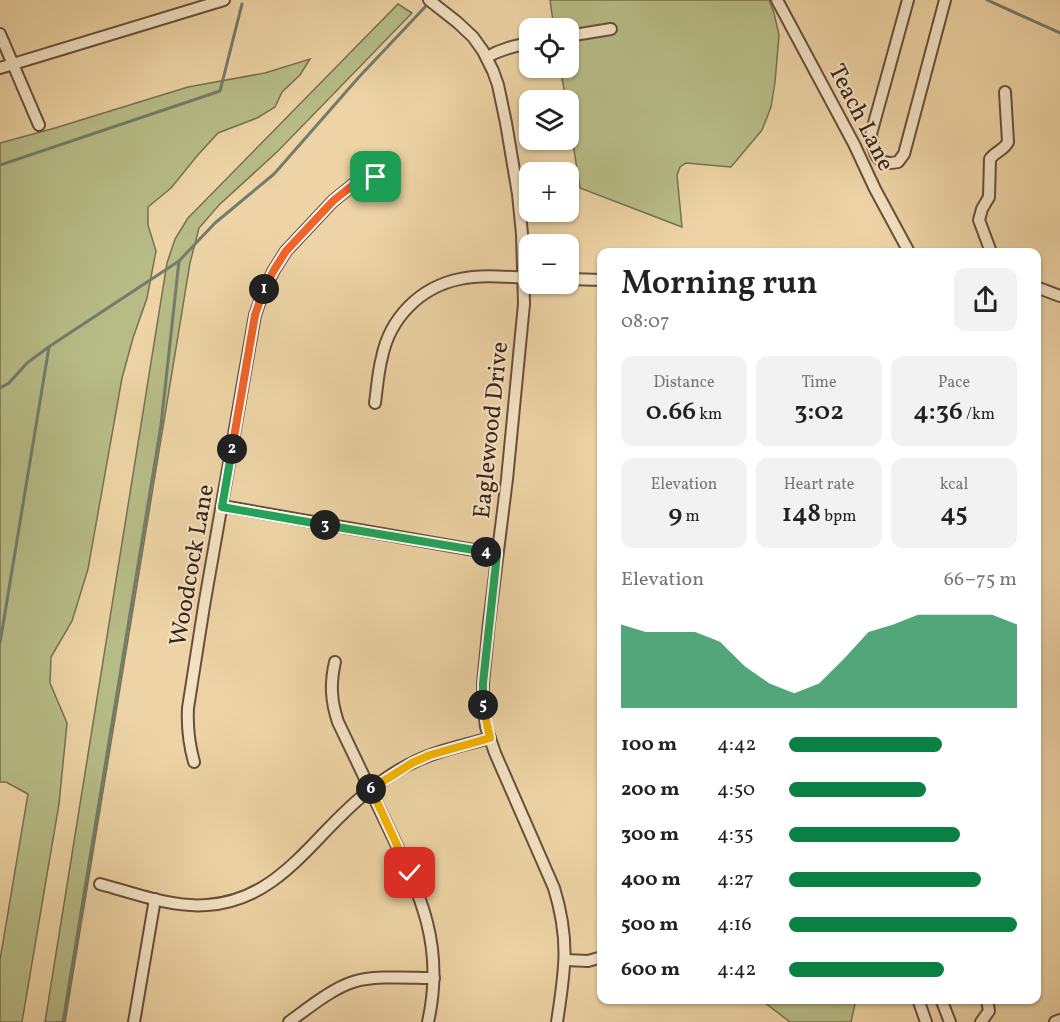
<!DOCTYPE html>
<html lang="en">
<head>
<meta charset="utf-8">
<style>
	body { margin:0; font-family:Vollkorn,serif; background:#f2f2f2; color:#222; height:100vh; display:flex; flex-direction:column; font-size:22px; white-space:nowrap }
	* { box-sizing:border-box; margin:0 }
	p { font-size:20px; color:#767676 }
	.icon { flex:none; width:33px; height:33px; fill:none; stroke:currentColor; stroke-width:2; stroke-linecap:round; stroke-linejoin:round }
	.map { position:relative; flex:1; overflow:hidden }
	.drawer { position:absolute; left:597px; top:248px; width:444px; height:756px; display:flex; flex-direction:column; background:#fff; border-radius:12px; box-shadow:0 2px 4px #0004 }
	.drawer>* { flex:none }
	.buttons { position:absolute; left:519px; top:18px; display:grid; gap:12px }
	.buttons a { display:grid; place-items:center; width:60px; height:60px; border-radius:12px; background:#fff; box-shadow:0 2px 4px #0004; font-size:30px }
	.pin { position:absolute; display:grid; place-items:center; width:51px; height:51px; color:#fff; margin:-26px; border-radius:12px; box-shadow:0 3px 9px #0006 }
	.km { position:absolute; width:30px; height:30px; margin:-15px; border-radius:50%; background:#222; color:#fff; font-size:16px; line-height:30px; text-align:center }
	.round { display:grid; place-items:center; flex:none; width:63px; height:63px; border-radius:12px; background:#f2f2f2 }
	.headline { display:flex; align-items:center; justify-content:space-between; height:102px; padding:0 24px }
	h1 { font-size:33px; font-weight:600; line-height:45px }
	.metrics { display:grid; grid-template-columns:repeat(3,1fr); gap:9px; height:102px; padding:6px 24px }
	.metrics div { display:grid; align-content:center; border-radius:12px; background:#f2f2f2; text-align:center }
	.metrics b { font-size:26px; font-weight:600 }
	.metrics small { font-size:16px; font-weight:400 }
	.metrics p { font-size:16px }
	.chart { height:168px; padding:12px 24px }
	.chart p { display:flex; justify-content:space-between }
	.chart svg { width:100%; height:108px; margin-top:6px; fill:#0b8043; opacity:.7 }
	ul { padding:0 24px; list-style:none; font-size:20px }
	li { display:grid; grid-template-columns:96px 72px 1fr; align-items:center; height:45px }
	li i { height:15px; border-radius:8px; background:#0b8043 }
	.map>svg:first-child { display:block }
</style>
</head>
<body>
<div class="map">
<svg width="1060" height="1022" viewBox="0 0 1060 1022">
	<rect width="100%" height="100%" fill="#edd3a5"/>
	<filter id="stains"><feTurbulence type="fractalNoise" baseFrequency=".00333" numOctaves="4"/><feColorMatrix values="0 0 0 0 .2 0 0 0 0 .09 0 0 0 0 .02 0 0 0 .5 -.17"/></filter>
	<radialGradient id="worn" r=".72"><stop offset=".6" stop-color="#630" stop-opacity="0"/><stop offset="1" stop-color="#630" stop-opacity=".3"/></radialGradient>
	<g fill="#b7bc87" stroke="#797050" stroke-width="1.5">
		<path d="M 550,0 L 769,0 L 774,13 L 779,35 L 775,82 L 771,107 L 762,130 L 731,167 L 686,163 L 680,167 L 677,175 L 682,227 L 580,188 L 569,118 L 568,100 L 566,100 L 560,68 L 568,68 L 568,28 L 554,28 Z"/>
		<path d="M 398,4 L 412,13 L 278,151 L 219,205 L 199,228 L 190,263 L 65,1022 L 45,1022 L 167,263 L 175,239 L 188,218 Z"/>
		<path d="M 310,59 L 300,75 L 282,92 L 275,107 L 257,118 L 218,133 L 197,156 L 171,188 L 148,207 L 148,225 L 156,251 L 147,298 L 133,338 L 122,378 L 88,569 L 72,621 L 51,657 L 50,683 L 67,723 L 59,804 L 22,1022 L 0,1022 L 0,960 L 28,794 L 6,782 L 0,782 L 0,143 L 55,128 L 188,87 L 265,73 Z"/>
		<path d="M 760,999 L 856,999 L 851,1022 L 790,1022 Z"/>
	</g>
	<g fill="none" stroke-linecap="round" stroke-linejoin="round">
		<g stroke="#747c6c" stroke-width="3">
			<path d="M 987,0 L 1060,33"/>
			<path d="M 0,165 L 220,91 L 242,4"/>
			<path d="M 0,388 L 9,383 L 27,363 L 50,346 L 179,261 L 215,223 L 274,174 L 359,77 L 425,7"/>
			<path d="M 0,643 L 49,347"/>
			<path d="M 63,1022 L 161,425 L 179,261"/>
		</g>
		<defs>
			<g id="minor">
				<path d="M 429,0 L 457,22 L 473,37 L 483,51 L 493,71 L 498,85 L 506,123 L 518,194 L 522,234 L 524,304 L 507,479 L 489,623 L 483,683 L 483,703 L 486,727 L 495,753 L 554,888 C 570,940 565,970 557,1022"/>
				<path d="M 777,0 L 854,144 L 875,189 L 909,252"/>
				<path d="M 908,0 L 871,134 C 873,152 876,167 898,162 L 904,154 L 945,0"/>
				<path d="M 0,34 L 39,125"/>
				<path d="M 568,36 L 611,29"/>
				<path d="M 487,57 C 501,49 514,46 530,43"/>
				<path d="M 0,68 L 224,0"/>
				<path d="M 991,252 L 979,220 L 982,209 L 989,197 L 990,159 C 995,152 1004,150 1008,142 L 1005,92"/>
				<path d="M 568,279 L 602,280"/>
				<path d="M 1036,287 L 1060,296"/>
				<path d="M 375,403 C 377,388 378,372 382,357 C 390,318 420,287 460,279 C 482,274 507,277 530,278"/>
				<path d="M 222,506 L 497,554"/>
				<path d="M 335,662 C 330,684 331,701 338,722 C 355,757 372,793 389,829 C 421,896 445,946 428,1022"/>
				<path d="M 194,762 C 189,744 187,727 188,708 L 204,606 L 255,315 L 264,290 L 274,270 L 286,251 L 333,201 L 354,184 L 361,180 L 376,177"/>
				<path d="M 100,884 C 134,893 172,908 207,905 C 283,900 315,831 370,790 C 383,780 397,770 412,763 C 436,751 464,745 490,738"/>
				<path d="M 566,960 L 588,961 L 602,957"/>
				<path d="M 918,999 L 926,1022"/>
				<path d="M 941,999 L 950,1022"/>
				<path d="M 134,1022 L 155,899"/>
				<path d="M 289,1022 C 307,1009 333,988 353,982 C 374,975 411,978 434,978"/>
				<path d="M 981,1022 L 989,1011 L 987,999"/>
				<path d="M 1055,1022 L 1060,1020"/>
			</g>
		</defs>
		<use href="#minor" stroke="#684f3c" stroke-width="14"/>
		<use href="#minor" stroke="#f3e2c4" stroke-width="10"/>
	</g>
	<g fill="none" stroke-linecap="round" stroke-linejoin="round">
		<defs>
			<path id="split-1" d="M 264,289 L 274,270 L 286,251 L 333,201 L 354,184 L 361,180 L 376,177"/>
			<path id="split-2" d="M 232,449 L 255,315 L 264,289"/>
			<path id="split-3" d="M 232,449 L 222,507 L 325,525"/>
			<path id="split-4" d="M 325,525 L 486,552"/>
			<path id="split-5" d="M 483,705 L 483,683 L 497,554 L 486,552"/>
			<path id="split-6" d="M 371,789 L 412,763 L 430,755 L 490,738 L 483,705"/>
			<path id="split-7" d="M 371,789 L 410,873"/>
		</defs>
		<use href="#split-1" stroke="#fff" stroke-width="12"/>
		<use href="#split-2" stroke="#fff" stroke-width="12"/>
		<use href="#split-3" stroke="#fff" stroke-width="12"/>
		<use href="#split-4" stroke="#fff" stroke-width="12"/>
		<use href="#split-5" stroke="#fff" stroke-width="12"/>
		<use href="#split-6" stroke="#fff" stroke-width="12"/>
		<use href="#split-7" stroke="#fff" stroke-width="12"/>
		<use href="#split-1" stroke="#f0652b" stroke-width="8"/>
		<use href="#split-2" stroke="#f0652b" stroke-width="8"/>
		<use href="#split-3" stroke="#22a559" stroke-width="8"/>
		<use href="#split-4" stroke="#22a559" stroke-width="8"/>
		<use href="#split-5" stroke="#22a559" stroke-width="8"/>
		<use href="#split-6" stroke="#f5b400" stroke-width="8"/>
		<use href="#split-7" stroke="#f5b400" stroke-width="8"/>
	</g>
	<g text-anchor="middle" stroke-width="4.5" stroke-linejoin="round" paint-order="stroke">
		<g font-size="24" fill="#3b2319" stroke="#f3e2c4">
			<text transform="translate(862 117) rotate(63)" y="8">Teach Lane</text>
			<text transform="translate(490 430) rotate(-84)" y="8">Eaglewood Drive</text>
			<text transform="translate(191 565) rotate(-80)" y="8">Woodcock Lane</text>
		</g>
	</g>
	<rect width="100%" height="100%" filter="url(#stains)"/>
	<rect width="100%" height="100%" fill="url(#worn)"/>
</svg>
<div class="buttons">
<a><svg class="icon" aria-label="locate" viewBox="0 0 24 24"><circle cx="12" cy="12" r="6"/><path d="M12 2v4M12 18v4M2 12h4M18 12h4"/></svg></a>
<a><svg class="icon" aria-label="layers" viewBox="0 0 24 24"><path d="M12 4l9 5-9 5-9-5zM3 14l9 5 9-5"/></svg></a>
<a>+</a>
<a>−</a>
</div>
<div class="pin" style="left:376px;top:177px;background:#1e9e55"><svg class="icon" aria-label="arrive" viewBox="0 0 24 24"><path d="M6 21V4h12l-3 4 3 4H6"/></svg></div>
<div class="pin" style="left:410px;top:873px;background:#d93025"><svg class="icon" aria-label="check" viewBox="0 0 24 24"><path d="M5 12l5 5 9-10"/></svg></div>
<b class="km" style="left:264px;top:289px">1</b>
<b class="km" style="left:232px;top:449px">2</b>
<b class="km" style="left:325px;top:525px">3</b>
<b class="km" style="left:486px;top:552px">4</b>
<b class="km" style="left:483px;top:705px">5</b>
<b class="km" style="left:371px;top:789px">6</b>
<section class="drawer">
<div class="headline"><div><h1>Morning run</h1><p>08:07</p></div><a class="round"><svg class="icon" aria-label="share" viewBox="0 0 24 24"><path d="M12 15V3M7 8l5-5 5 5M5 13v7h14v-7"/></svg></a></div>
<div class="metrics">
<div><p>Distance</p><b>0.66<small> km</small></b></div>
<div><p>Time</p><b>3:02</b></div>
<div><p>Pace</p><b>4:36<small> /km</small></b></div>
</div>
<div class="metrics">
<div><p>Elevation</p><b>9<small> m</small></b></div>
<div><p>Heart rate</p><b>148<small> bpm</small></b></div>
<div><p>kcal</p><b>45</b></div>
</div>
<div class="chart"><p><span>Elevation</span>66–75 m</p>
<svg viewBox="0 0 160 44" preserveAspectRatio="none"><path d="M0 44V10L10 13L20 13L30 13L40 17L50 27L60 34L70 38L80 34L90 24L100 13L110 10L120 6L130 6L140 6L150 6L160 10V44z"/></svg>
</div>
<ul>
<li><b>100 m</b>4:42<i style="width:67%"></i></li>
<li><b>200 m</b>4:50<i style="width:60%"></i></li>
<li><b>300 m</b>4:35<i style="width:75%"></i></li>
<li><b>400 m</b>4:27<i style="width:84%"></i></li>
<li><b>500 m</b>4:16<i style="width:100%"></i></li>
<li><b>600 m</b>4:42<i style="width:68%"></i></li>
</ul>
</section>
</div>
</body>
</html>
